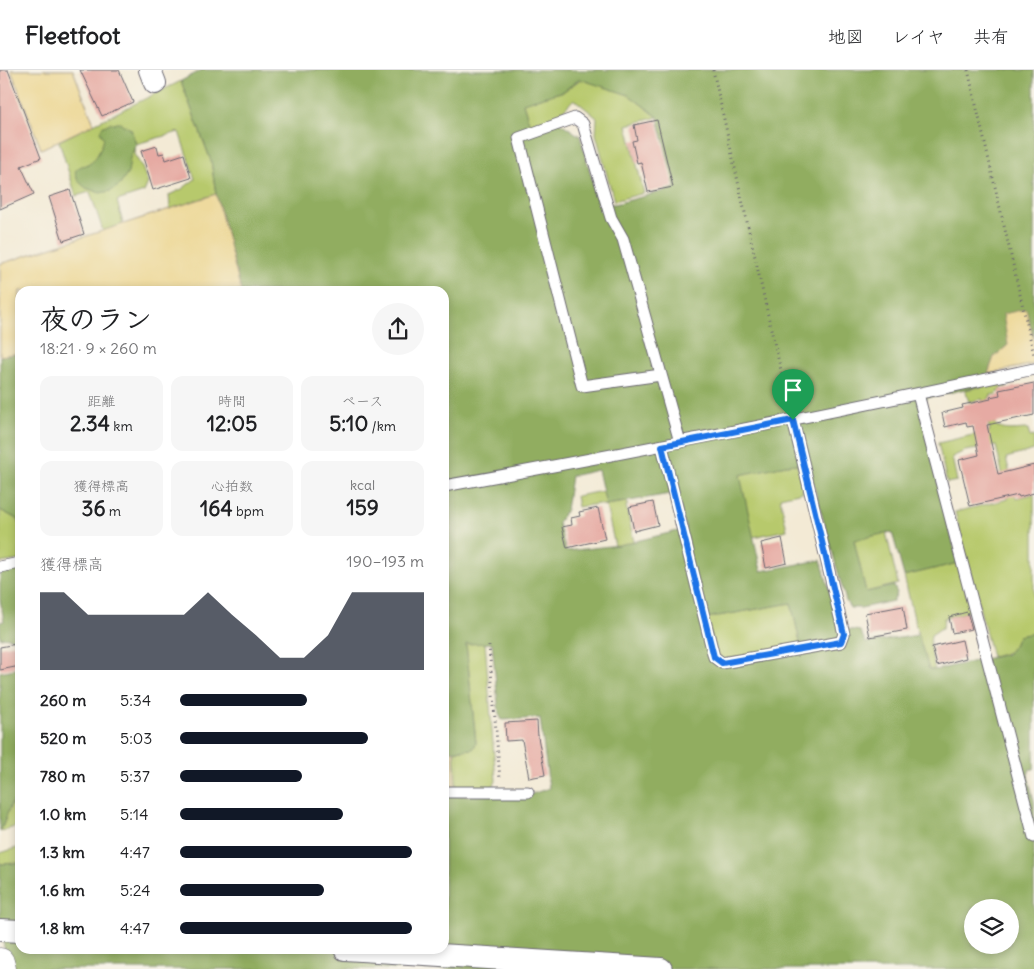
<!DOCTYPE html>
<html lang="ja">
<head>
<meta charset="utf-8">
<style>
	body { margin:0; font-family:Delius,"Klee One",sans-serif; background:#f6f6f6; color:#202124; height:100vh; display:flex; flex-direction:column; font-size:19px; white-space:nowrap }
	* { box-sizing:border-box; margin:0 }
	p { font-size:16px; color:#757577 }
	.icon { flex:none; width:28px; height:28px; fill:none; stroke:currentColor; stroke-width:2; stroke-linecap:round; stroke-linejoin:round }
	.map { position:relative; flex:1; overflow:hidden }
	.panel { position:absolute; left:15px; top:216px; width:434px; height:668px; display:flex; flex-direction:column; background:#fff; border-radius:15px; box-shadow:0 2px 8px #0003 }
	.panel>* { flex:none }
	.fabs { position:absolute; left:964px; top:829px; display:grid; gap:10px }
	.fabs a { display:grid; place-items:center; width:55px; height:55px; border-radius:50%; background:#fff; box-shadow:0 2px 8px #0003; font-size:25px }
	.pin { position:absolute; display:grid; place-items:center; width:42px; height:42px; color:#fff; margin:-51px -21px; border-radius:50% 50% 50% 0; rotate:-45deg; box-shadow:0 0 5px #0007 }
	.pin .icon { rotate:45deg }
	.round { display:grid; place-items:center; flex:none; width:52px; height:52px; border-radius:26px; background:#f6f6f6 }
	.overview { display:flex; align-items:center; justify-content:space-between; height:85px; padding:0 25px }
	h1 { font-size:28px; font-weight:800; line-height:38px }
	.figures { display:grid; grid-template-columns:repeat(3,1fr); gap:8px; height:85px; padding:5px 25px }
	.figures div { display:grid; align-content:center; border-radius:12px; background:#f6f6f6; text-align:center }
	.figures b { font-size:21px; font-weight:800 }
	.figures small { font-size:14px; font-weight:400 }
	.figures p { font-size:14px }
	.chart { height:140px; padding:10px 25px }
	.chart p { display:flex; justify-content:space-between }
	.chart svg { width:100%; height:90px; margin-top:5px; fill:#111827; opacity:.7 }
	ul { padding:0 25px; list-style:none; font-size:16px }
	li { display:grid; grid-template-columns:80px 60px 1fr; align-items:center; height:38px }
	li i { height:12px; border-radius:6px; background:#111827 }
	header { display:flex; align-items:center; gap:30px; box-sizing:border-box; height:70px; padding:0 25px; background:#fff; border-bottom:1px solid #e0e0e0 }
	header strong { font-size:24px }
	nav { display:flex; gap:28px; margin-inline-start:auto; font-size:18px }
	.map>svg:first-child { display:block }
</style>
</head>
<body>
<header>
<strong>Fleetfoot</strong>
<nav><a>地図</a><a>レイヤ</a><a>共有</a></nav>
</header>
<div class="map">
<svg width="1034" height="899" viewBox="0 0 1034 899">
	<rect width="100%" height="100%" fill="#f7f3e8"/>
	<filter id="ink" filterUnits="userSpaceOnUse"><feTurbulence type="fractalNoise" baseFrequency=".02" numOctaves="2"/><feDisplacementMap in="SourceGraphic" scale="10" xChannelSelector="R" yChannelSelector="G"/><feConvolveMatrix kernelMatrix="1 2 1 2 8 2 1 2 1" color-interpolation-filters="sRGB"/></filter>
	<filter id="wash" filterUnits="userSpaceOnUse"><feTurbulence type="fractalNoise" baseFrequency=".0096" numOctaves="4" result="noise"/><feDisplacementMap in="SourceGraphic" scale="20" xChannelSelector="R" yChannelSelector="G"/><feGaussianBlur stdDeviation="1.12" result="paint"/><feColorMatrix in="noise" values="0 0 0 0 0 0 0 0 0 0 0 0 0 0 0 0 0 1.4 0 .05"/><feComposite in="paint" operator="in"/></filter>
	<g filter="url(#wash)">
		<rect width="100%" height="100%" fill="#f3ead5"/>
		<g fill="#b7c96c" stroke="#6c7654">
			<path d="M 581,9 L 629,25 L 658,47 L 627,55 L 644,123 L 614,131 L 596,64 L 597,48 L 574,29 L 555,49 L 530,56 L 523,33 L 564,21 Z"/>
			<path d="M 181,11 L 211,91 L 216,124 L 170,139 L 169,125 L 182,119 L 195,109 L 179,62 L 136,74 L 134,84 L 142,97 L 148,113 L 144,122 L 117,131 L 123,154 L 103,161 L 90,122 L 76,126 L 59,71 Z"/>
			<path d="M 1004,312 L 1007,317 L 1002,317 L 997,324 L 991,325 L 988,330 C 990,336 990,347 994,353 C 1000,363 1017,359 1028,359 L 1030,367 L 1034,366 L 1034,380 L 1006,388 L 1016,428 L 1034,424 L 1034,563 L 1018,566 C 1012,582 1008,583 992,587 L 955,442 L 1008,429 L 996,376 L 965,381 L 952,387 L 957,411 L 947,413 L 938,373 L 990,361 L 982,329 L 969,332 L 965,320 Z"/>
			<path d="M 797,394 L 803,422 L 780,427 L 787,460 L 753,467 L 739,404 L 786,395 Z"/>
			<path d="M 603,421 L 606,435 L 627,432 L 628,435 L 626,436 L 634,472 L 615,476 L 606,436 L 598,434 L 578,437 L 576,426 Z"/>
			<path d="M 0,440 L 19,450 L 20,490 L 0,493 Z"/>
			<path d="M 886,462 L 898,514 L 866,522 L 853,470 Z"/>
			<path d="M 958,493 L 971,541 L 944,548 L 943,557 L 931,565 L 930,576 L 935,600 L 929,600 L 918,565 L 904,506 Z"/>
			<path d="M 791,533 L 801,576 L 723,590 L 716,584 L 707,548 Z"/>
			<path d="M 485,572 L 496,711 L 493,717 L 456,718 L 454,681 L 473,679 L 476,673 L 466,573 Z"/>
			<path d="M 20,727 L 20,755 L 0,762 C 6,750 7,733 20,727 Z"/>
			<path d="M 20,777 L 20,793 L 0,794 L 0,783 Z"/>
		</g>
		<g fill="#91ad60" stroke="#5a684e" fill-rule="evenodd">
			<path d="M 202,0 L 1034,0 L 1034,270 L 1026,240 L 1008,275 L 994,287 L 988,304 L 982,315 L 927,328 L 920,342 L 958,493 L 904,506 L 892,462 L 854,470 L 866,522 L 894,516 L 897,523 L 893,531 L 861,538 L 850,538 L 846,531 L 809,398 L 797,394 L 786,395 L 740,405 L 761,501 L 821,490 L 840,558 L 860,561 L 866,573 L 918,565 L 929,599 L 935,600 L 1007,584 L 1014,576 L 1018,566 L 1034,563 L 1034,699 L 1030,699 L 1028,705 L 1034,732 L 1034,899 L 8,899 L 0,855 L 0,794 L 20,793 L 20,879 L 233,879 L 246,880 L 247,879 L 444,879 L 444,726 L 532,724 L 549,718 L 540,648 L 502,650 L 499,644 L 492,573 L 466,574 L 476,673 L 473,679 L 444,681 L 444,221 L 241,221 L 216,124 L 211,91 L 181,11 ZM 579,9 L 629,25 L 658,47 L 675,118 L 615,134 L 599,134 L 580,66 L 555,49 L 530,56 L 523,33 L 564,21 ZM 598,400 L 606,435 L 676,423 L 686,459 L 619,475 L 566,481 L 558,453 L 566,440 L 571,406 ZM 791,533 L 801,576 L 723,590 L 716,584 L 707,548 ZM 972,838 L 1010,838 L 1010,875 L 972,875 Z"/>
			<path d="M 110,53 L 120,53 L 131,59 L 136,74 L 130,88 L 128,103 L 120,115 L 111,121 L 100,123 L 86,118 L 78,111 L 75,101 C 82,94 82,97 89,94 C 98,89 101,76 104,68 L 100,62 L 102,57 Z"/>
			<path d="M 20,283 L 20,453 L 19,450 L 0,440 L 0,286 Z"/>
			<path d="M 20,497 L 20,570 C 13,571 10,566 0,568 L 0,552 L 4,551 L 0,529 L 0,502 Z"/>
			<path d="M 20,598 L 20,727 C 6,733 8,750 0,761 L 0,602 Z"/>
		</g>
		<g fill="#eeda9e" stroke="#887e6c">
			<path d="M 11,0 L 73,0 L 94,54 L 41,79 Z"/>
			<path d="M 216,124 L 241,221 L 20,221 L 20,283 L 0,286 L 0,194 Z"/>
			<path d="M 1026,239 L 1034,270 L 1034,294 L 988,304 L 994,287 L 1008,275 L 1003,244 Z"/>
			<path d="M 444,681 L 454,681 L 456,718 L 444,718 Z"/>
		</g>
		<g id="blocks">
			<g fill="#e6aaa3">
				<path d="M 0,0 L 8,0 L 41,88 L 21,96 L 34,124 L 0,139 Z"/>
				<path d="M 80,0 L 119,0 L 133,32 L 102,46 Z"/>
				<path d="M 657,50 L 673,117 L 648,122 L 641,92 L 637,93 L 632,71 L 637,70 L 634,55 Z"/>
				<path d="M 157,76 L 159,84 L 164,83 L 166,90 L 184,84 L 191,108 L 153,120 L 141,81 Z"/>
				<path d="M 70,120 L 84,164 L 63,171 L 49,127 Z"/>
				<path d="M 1034,313 L 1034,345 L 987,355 L 998,404 L 1034,395 L 1034,423 L 1019,427 L 1018,425 L 970,436 L 959,390 L 979,385 L 973,356 L 967,357 L 966,352 L 945,357 L 942,343 L 963,338 L 962,335 L 991,329 L 990,327 L 1000,325 L 999,320 Z"/>
				<path d="M 653,432 L 658,455 L 634,461 L 629,437 Z"/>
				<path d="M 598,438 L 605,469 L 567,478 L 562,457 L 572,455 L 571,448 L 580,446 L 579,442 Z"/>
				<path d="M 782,468 L 787,493 L 766,498 L 761,473 Z"/>
				<path d="M 903,536 L 907,560 L 870,567 L 865,543 Z"/>
				<path d="M 967,542 L 972,559 L 952,563 L 949,547 Z"/>
				<path d="M 962,570 L 966,588 L 937,596 L 932,577 Z"/>
				<path d="M 16,574 L 20,596 L 0,600 L 0,577 Z"/>
				<path d="M 537,651 L 538,667 L 545,705 L 529,708 L 522,670 L 506,671 L 505,653 Z"/>
			</g>
		</g>
	</g>
	<g filter="url(#ink)">
		<use href="#blocks" fill-opacity="0" stroke="#6b6871" stroke-width="1"/>
		<g fill="none" stroke-linecap="round" stroke-linejoin="round">
			<defs>
				<g id="service">
					<path d="M 661,305 L 582,316 L 519,68 L 575,48 L 583,54 L 611,148 L 623,169 L 680,372"/>
					<path d="M 918,324 L 1034,767"/>
					<path d="M 662,376 L 714,587 L 722,593 L 841,572 L 844,564 L 793,350"/>
					<path d="M 444,416 C 641,381 838,341 1034,299"/>
					<path d="M 0,497 L 20,493"/>
					<path d="M 444,722 L 528,722"/>
				</g>
				<g id="minor">
					<path d="M 150,0 L 155,13"/>
					<path d="M 0,860 L 20,861"/>
					<path d="M 345,879 L 661,899"/>
				</g>
				<path id="tertiary" d="M 0,892 L 2,899"/>
			</defs>
			<use href="#service" stroke="#6b6871" stroke-width="13"/>
			<use href="#minor" stroke="#6b6871" stroke-width="24"/>
			<use href="#tertiary" stroke="#6b6871" stroke-width="29"/>
			<g stroke="#6b6871" stroke-width="3" stroke-dasharray="1 4" stroke-linecap="butt">
				<path d="M 713,0 L 774,272 L 790,337"/>
				<path d="M 968,0 L 1034,285"/>
				<path d="M 489,576 L 500,709"/>
			</g>
			<use href="#service" stroke="#fff" stroke-width="11"/>
			<use href="#minor" stroke="#fff" stroke-width="22"/>
			<use href="#tertiary" stroke="#fff" stroke-width="28"/>
		</g>
	</g>
	<g fill="none" stroke-linecap="round" stroke-linejoin="round" filter="url(#ink)">
		<defs>
			<path id="route" d="M 793,350 L 844,564 L 841,572 L 722,593 L 714,587 L 662,376 Z"/>
		</defs>
		<use href="#route" stroke="#fff" stroke-width="10"/>
		<use href="#route" stroke="#1a73e8" stroke-width="6"/>
	</g>
</svg>
<div class="fabs">
<a><svg class="icon" aria-label="layers" viewBox="0 0 24 24"><path d="M12 4l9 5-9 5-9-5zM3 14l9 5 9-5"/></svg></a>
</div>
<div class="pin" style="left:793px;top:350px;background:#1e9e55"><svg class="icon" aria-label="arrive" viewBox="0 0 24 24"><path d="M6 21V4h12l-3 4 3 4H6"/></svg></div>
<section class="panel">
<div class="overview"><div><h1>夜のラン</h1><p>18:21 · 9 × 260 m</p></div><a class="round"><svg class="icon" aria-label="share" viewBox="0 0 24 24"><path d="M12 15V3M7 8l5-5 5 5M5 13v7h14v-7"/></svg></a></div>
<div class="figures">
<div><p>距離</p><b>2.34<small> km</small></b></div>
<div><p>時間</p><b>12:05</b></div>
<div><p>ペース</p><b>5:10<small> /km</small></b></div>
</div>
<div class="figures">
<div><p>獲得標高</p><b>36<small> m</small></b></div>
<div><p>心拍数</p><b>164<small> bpm</small></b></div>
<div><p>kcal</p><b>159</b></div>
</div>
<div class="chart"><p><span>獲得標高</span>190–193 m</p>
<svg viewBox="0 0 160 44" preserveAspectRatio="none"><path d="M0 44V6L10 6L20 17L30 17L40 17L50 17L60 17L70 6L80 17L90 27L100 38L110 38L120 27L130 6L140 6L150 6L160 6V44z"/></svg>
</div>
<ul>
<li><b>260 m</b>5:34<i style="width:52%"></i></li>
<li><b>520 m</b>5:03<i style="width:77%"></i></li>
<li><b>780 m</b>5:37<i style="width:50%"></i></li>
<li><b>1.0 km</b>5:14<i style="width:67%"></i></li>
<li><b>1.3 km</b>4:47<i style="width:95%"></i></li>
<li><b>1.6 km</b>5:24<i style="width:59%"></i></li>
<li><b>1.8 km</b>4:47<i style="width:95%"></i></li>
</ul>
</section>
</div>
</body>
</html>
